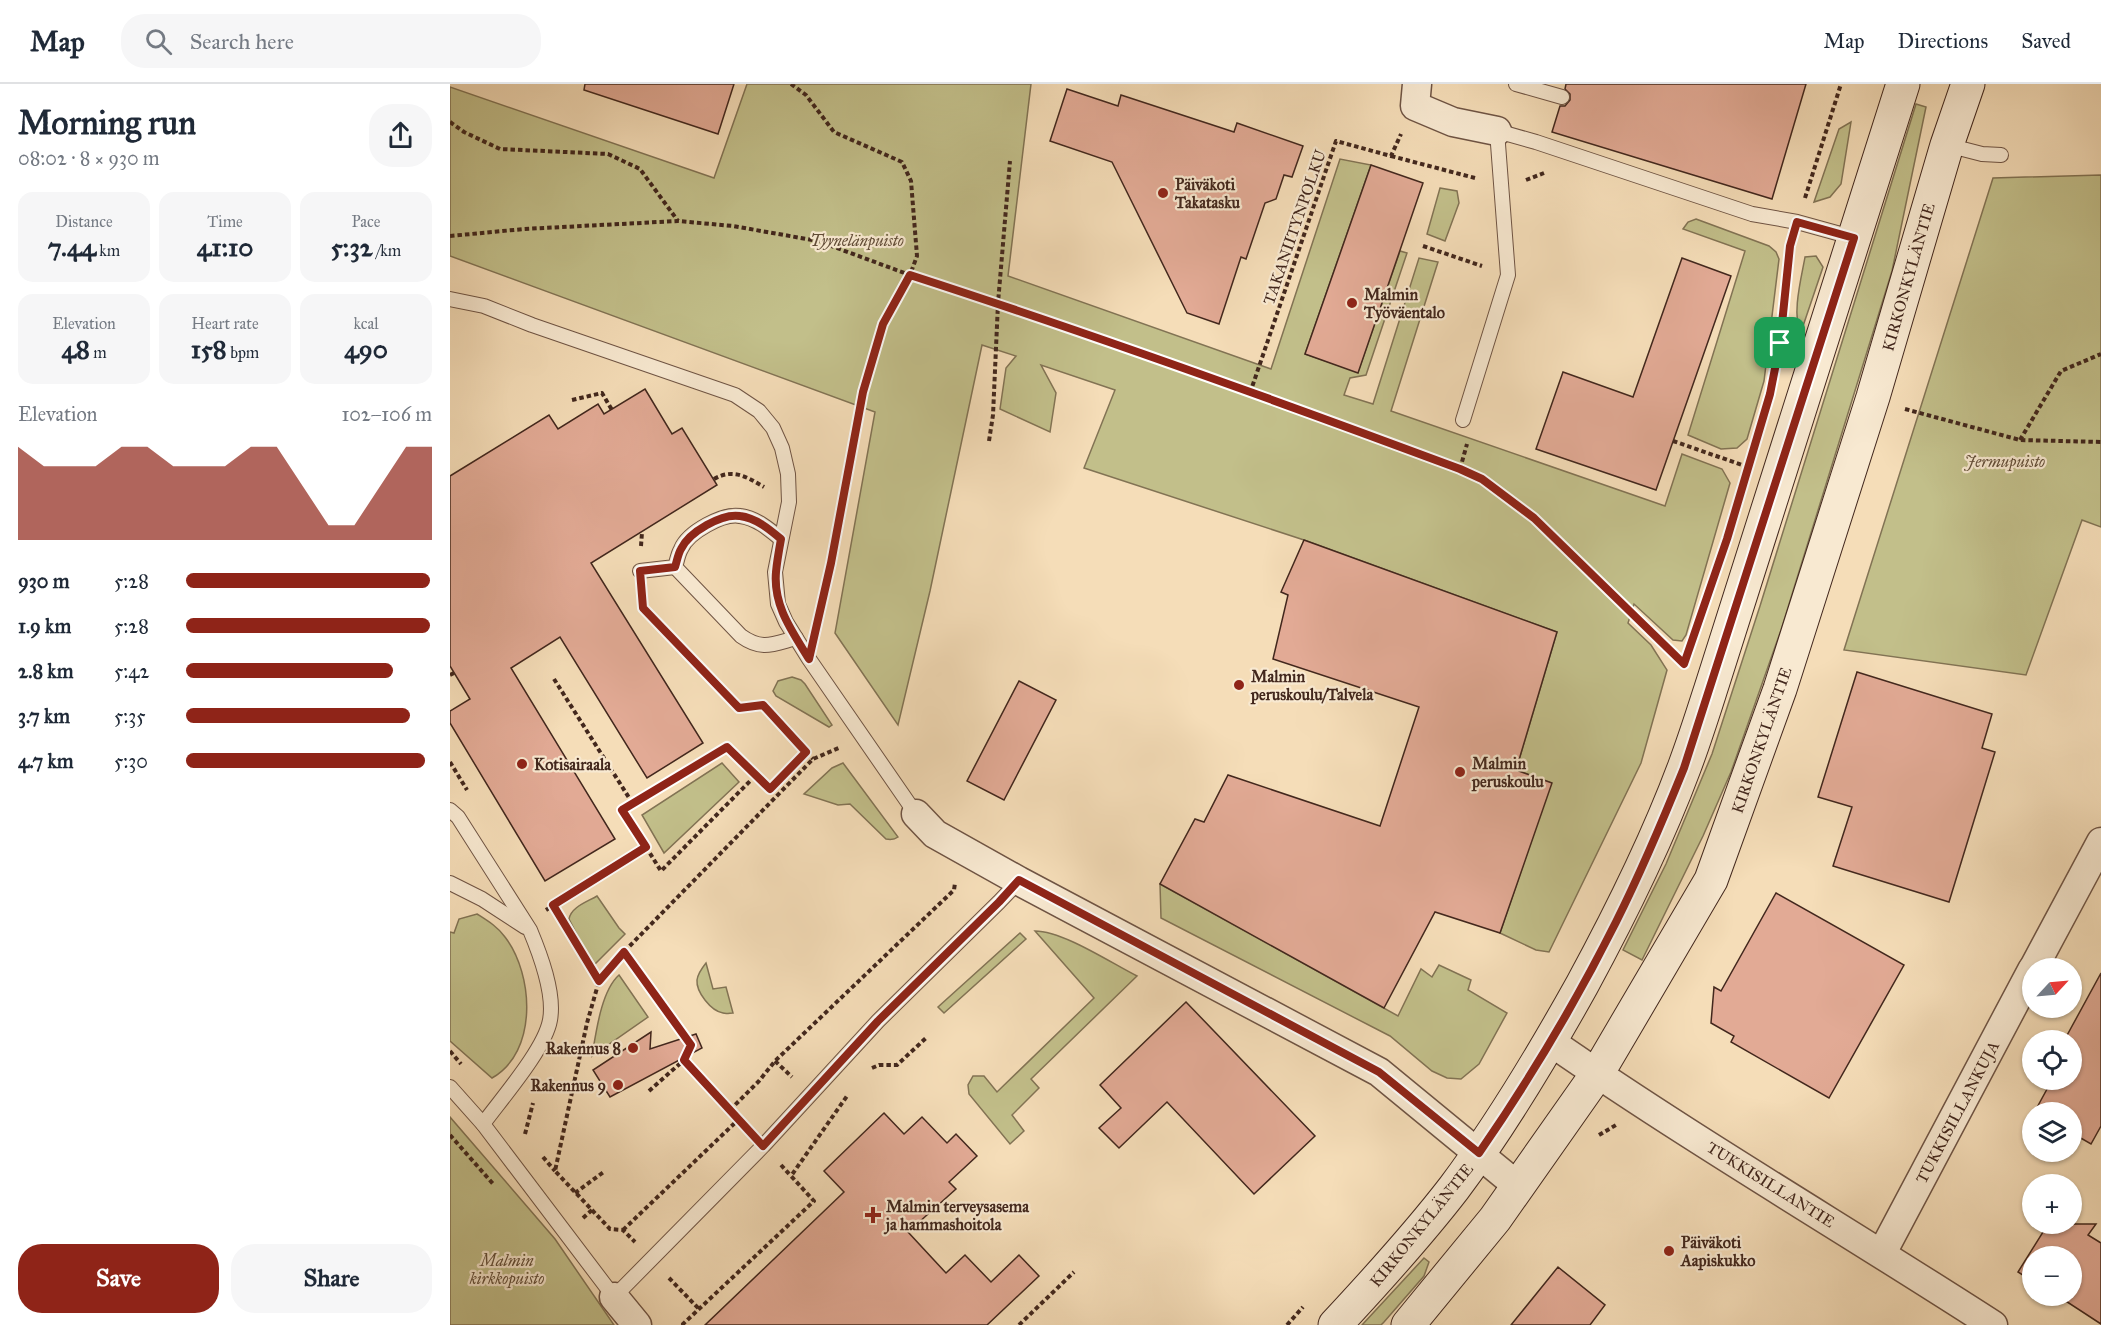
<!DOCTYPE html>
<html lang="en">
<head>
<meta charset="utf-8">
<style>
	body { margin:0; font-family:"IM FELL Great Primer",serif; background:#f6f6f7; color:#1f2937; height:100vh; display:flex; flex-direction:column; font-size:22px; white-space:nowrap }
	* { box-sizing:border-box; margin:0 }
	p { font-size:20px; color:#747a83 }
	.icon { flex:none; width:33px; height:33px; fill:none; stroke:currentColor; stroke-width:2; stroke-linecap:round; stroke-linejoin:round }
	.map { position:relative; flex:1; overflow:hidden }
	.side { display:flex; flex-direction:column; background:#fff; width:450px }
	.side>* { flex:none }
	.needle { width:39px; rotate:64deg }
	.fabs { position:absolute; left:1572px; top:874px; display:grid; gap:12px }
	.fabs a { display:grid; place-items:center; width:60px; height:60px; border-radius:50%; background:#fff; box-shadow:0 2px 4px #0004; font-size:30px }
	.pin { position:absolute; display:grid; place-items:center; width:51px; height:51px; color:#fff; margin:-26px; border-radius:12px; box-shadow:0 3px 9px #0006 }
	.round { display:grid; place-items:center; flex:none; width:63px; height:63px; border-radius:24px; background:#f6f6f7 }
	.head { display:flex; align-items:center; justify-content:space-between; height:102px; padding:0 18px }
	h1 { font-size:33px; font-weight:700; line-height:45px }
	.stats { display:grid; grid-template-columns:repeat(3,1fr); gap:9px; height:102px; padding:6px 18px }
	.stats div { display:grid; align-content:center; border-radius:15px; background:#f6f6f7; text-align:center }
	.stats b { font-size:26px; font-weight:700 }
	.stats small { font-size:16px; font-weight:400 }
	.stats p { font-size:16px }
	.chart { height:168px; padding:12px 18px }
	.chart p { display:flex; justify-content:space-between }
	.chart svg { width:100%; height:108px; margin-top:6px; fill:#8f2418; opacity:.7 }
	.cta { display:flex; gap:12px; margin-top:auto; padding:12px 18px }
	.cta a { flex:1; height:69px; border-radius:24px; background:#8f2418; color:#fff; font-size:24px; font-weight:700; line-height:69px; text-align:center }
	.cta a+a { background:#f6f6f7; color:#1f2937 }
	ul { padding:0 18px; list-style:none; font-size:20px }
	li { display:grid; grid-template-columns:96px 72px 1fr; align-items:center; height:45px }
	li i { height:15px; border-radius:8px; background:#8f2418 }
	header { display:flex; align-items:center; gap:36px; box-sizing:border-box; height:84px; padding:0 30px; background:#fff; border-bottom:2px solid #e0e1e3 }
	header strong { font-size:28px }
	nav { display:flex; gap:33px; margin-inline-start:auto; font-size:21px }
	.search { width:420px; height:54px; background:#f6f6f7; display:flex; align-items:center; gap:15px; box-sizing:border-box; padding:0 21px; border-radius:24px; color:#747a83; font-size:22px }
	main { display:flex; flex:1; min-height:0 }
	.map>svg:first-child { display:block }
</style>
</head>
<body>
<header>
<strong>Map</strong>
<div class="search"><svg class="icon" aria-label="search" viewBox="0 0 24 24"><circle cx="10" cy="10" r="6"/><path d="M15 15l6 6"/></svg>Search here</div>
<nav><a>Map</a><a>Directions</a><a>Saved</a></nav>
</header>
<main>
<section class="side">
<div class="head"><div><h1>Morning run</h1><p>08:02 · 8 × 930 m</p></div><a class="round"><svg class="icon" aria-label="share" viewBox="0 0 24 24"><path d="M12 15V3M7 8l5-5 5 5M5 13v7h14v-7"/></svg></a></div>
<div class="stats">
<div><p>Distance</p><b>7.44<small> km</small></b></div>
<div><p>Time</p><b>41:10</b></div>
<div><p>Pace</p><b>5:32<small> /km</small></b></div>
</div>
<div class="stats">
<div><p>Elevation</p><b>48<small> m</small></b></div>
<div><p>Heart rate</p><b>158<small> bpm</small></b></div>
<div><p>kcal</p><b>490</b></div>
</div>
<div class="chart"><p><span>Elevation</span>102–106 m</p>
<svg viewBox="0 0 160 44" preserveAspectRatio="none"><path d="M0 44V6L10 14L20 14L30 14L40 6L50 6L60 14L70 14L80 14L90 6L100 6L110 22L120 38L130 38L140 22L150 6L160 6V44z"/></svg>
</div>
<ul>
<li><b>930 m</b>5:28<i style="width:99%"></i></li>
<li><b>1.9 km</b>5:28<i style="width:99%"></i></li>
<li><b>2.8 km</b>5:42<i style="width:84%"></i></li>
<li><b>3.7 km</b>5:35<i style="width:91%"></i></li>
<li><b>4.7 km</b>5:30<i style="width:97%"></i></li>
</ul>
<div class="cta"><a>Save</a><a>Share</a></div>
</section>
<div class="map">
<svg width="1651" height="1241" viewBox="0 0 1651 1241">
	<rect width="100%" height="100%" fill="#f5ddb8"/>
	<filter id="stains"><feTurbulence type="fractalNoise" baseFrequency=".00333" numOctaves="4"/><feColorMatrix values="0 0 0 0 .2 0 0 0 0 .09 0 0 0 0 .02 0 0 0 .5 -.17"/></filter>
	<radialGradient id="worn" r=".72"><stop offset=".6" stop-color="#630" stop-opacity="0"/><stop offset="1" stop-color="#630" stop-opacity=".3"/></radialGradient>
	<g fill="#c2bf8a" stroke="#827354" stroke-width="1.5">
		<path d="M 297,0 L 581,0 L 558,192 L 821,285 L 890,75 L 921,81 L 855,270 L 908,288 L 950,167 L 957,169 L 916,291 L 900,294 L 894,311 L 923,320 L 969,174 L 988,178 L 941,327 L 1215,422 L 1232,370 L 1272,385 L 1280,399 L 1236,551 L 1232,557 L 1223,556 L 1184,520 L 1178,539 L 1201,561 L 1217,586 L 1191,679 L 1099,868 L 1086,866 L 1050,849 L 1101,699 L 1066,686 L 1107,548 L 854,456 L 634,384 L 665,306 L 591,281 L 606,309 L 600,348 L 550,325 L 556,284 L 566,272 L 532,261 L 480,507 L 448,641 L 385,549 L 425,328 L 0,172 L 0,3 L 264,94 Z"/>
		<path d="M 1466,20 L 1476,23 L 1442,187 L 1331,546 L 1281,688 L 1253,752 L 1192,876 L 1173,866 L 1216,780 L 1262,670 L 1310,522 Z"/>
		<path d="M 1401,38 L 1391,100 L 1380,113 L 1364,118 L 1389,45 Z"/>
		<path d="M 1651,91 L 1651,443 L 1632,436 L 1576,591 L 1394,566 L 1543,94 Z"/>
		<path d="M 990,104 L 1007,107 L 1009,119 L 995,157 L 977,150 Z"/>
		<path d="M 1246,135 L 1319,162 L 1326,168 L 1329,175 L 1314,297 L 1297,355 L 1287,364 L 1271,365 L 1238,351 L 1295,167 L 1233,145 L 1238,138 Z"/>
		<path d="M 1366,172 L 1373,183 L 1351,248 C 1341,232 1352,191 1355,173 Z"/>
		<path d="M 342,593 L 351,596 L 355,600 L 382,641 L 379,643 L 326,612 L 323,607 L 328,597 Z"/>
		<path d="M 272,679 L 289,698 L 214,769 L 192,731 Z"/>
		<path d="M 393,679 L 448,753 C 444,756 441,756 436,755 L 400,720 L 388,721 L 354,710 L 382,684 Z"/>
		<path d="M 710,800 L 948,932 L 971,885 L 982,893 L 989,881 L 1021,896 L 1018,906 L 1057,929 L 1029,980 L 1011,995 L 997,994 L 982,987 L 940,952 L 711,834 Z"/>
		<path d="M 147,812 L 169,844 L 175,850 L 143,882 L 119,835 C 121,823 137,818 147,812 Z"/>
		<path d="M 27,830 C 38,837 48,843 55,853 C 84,891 88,968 42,994 L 0,957 L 0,848 L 4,849 L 9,835 Z"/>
		<path d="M 585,847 C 613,847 661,879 687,892 L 581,995 L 589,1004 L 562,1031 L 574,1047 L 560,1060 L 519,1010 L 518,1001 L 523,992 L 534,992 L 547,1008 L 644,914 Z"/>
		<path d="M 570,849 L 576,855 L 494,929 L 488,923 Z"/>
		<path d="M 256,879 L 263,905 L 276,903 L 283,929 C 280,929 276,930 273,929 C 261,927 246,908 247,896 C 248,889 252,884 256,879 Z"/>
		<path d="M 169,891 L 198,933 L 142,972 C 146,949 151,907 169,891 Z"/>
		<path d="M 0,1033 L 105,1155 L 164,1241 L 0,1241 Z"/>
		<path d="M 974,1174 L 979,1178 L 974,1192 L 934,1238 L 931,1241 L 912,1241 Z"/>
	</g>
	<g fill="#e2aa95" stroke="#42271d" stroke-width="1.5">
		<path d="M 135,0 L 284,0 L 268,50 L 134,6 Z"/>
		<path d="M 1116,0 L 1356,0 L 1322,115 L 1102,48 L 1110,22 L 1115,22 L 1120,16 L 1120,10 L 1115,5 Z"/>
		<path d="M 617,5 L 668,22 L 671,11 L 784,48 L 787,39 L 853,62 L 842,93 L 834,91 L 826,115 L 815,119 L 796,175 L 791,173 L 769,240 L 737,229 L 662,78 L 600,57 Z"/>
		<path d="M 921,81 L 973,99 L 908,289 L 855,270 Z"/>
		<path d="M 1232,174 L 1281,192 L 1206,406 L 1086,365 L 1113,288 L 1183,313 Z"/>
		<path d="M 195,305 L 222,350 L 232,344 L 267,401 L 141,479 L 253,659 L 197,694 L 110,553 L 61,584 L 165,755 L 95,797 L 0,639 L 0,627 L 20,615 L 0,582 L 0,392 L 99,331 L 108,345 L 148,320 L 154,330 Z"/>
		<path d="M 854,456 L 1107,548 L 1066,686 L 1102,699 L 1050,849 L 985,828 L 934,924 L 710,800 L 745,735 L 754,738 L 778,691 L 930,742 L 969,623 L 823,575 L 838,511 L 831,508 Z"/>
		<path d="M 1407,588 L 1542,630 L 1532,664 L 1545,668 L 1499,818 L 1383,782 L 1402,723 L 1368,713 Z"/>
		<path d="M 569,597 L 606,616 L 554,716 L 517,697 Z"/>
		<path d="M 1326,809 L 1454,881 L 1379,1014 L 1281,958 L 1284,952 L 1261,939 L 1264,903 L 1271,907 Z"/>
		<path d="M 1651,889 L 1651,1042 L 1641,1060 L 1622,1049 L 1622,1029 L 1584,1029 L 1602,996 L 1622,996 L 1622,957 L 1615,955 Z"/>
		<path d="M 736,918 L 865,1052 L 804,1110 L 717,1018 L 669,1064 L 649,1044 L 671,1024 L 650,1001 Z"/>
		<path d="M 201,948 L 200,965 L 246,950 L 252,964 L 160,1013 L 143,986 Z"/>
		<path d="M 434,1029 L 454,1050 L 472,1033 L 497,1059 L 506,1050 L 527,1072 L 499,1098 L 506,1105 L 458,1148 L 496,1189 L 515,1171 L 541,1198 L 569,1171 L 589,1192 L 537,1241 L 255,1241 L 394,1108 L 374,1087 Z"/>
		<path d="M 1598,1140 L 1646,1140 L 1638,1151 L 1651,1159 L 1651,1240 L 1608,1212 L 1622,1212 L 1622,1173 L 1582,1173 L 1582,1197 L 1568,1188 Z"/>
		<path d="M 1108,1183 L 1155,1221 L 1140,1241 L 1061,1241 Z"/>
	</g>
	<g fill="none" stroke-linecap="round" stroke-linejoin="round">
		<defs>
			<g id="service">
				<path d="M 1066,0 L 1112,13"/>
				<path d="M 1497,61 L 1532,70 L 1551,71"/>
				<path d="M 0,215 L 34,222 L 82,241 L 285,311 L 309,327 L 323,344 L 332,364 L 338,390 L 339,418 L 325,488 L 328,520 L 336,538 L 359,575 L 466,730"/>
				<path d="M 1013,336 L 1058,191 L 1047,47 L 1086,58 L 1302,130 L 1347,138 L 1405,154"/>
				<path d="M 225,483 L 291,552 C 312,567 323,560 346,554"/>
				<path d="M 190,487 L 225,483 C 227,477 228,470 231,465 C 238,448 273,429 290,432 C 306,434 319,445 331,455"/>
				<path d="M 0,726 L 8,733 L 80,846 C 90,870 105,909 100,936 C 95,965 52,1014 33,1040"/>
				<path d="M 0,799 L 32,815 L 75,843"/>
				<path d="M 0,1003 L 33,1040 L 164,1213 L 313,1062 L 428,937 L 549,818 L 569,797"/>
			</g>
			<g id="minor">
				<path d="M 967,0 L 965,22 L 1003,38 L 1047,47"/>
				<path d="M 466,730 L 485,750 L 569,797 L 929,988 L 1069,1103"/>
				<path d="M 1583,885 L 1651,758"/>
				<path d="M 1101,958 C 1244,1057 1396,1146 1543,1241"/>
				<path d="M 1432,1169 L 1582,886"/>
				<path d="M 164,1213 L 187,1241"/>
			</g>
			<g id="secondary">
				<path d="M 885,1241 C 926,1197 967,1152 1004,1104 C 1052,1040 1093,971 1132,901 C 1170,831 1206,759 1234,684 C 1245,655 1254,626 1263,598 L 1453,0"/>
				<path d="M 958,1241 L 1045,1135 L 1147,990 L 1261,796 L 1330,605 L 1423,313 L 1497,61 L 1518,0"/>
			</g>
		</defs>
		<use href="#service" stroke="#6f5444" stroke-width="16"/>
		<use href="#minor" stroke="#6f5444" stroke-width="31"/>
		<use href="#secondary" stroke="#42271d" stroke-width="35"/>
		<g stroke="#42271d" stroke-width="4" stroke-dasharray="4.5 3" stroke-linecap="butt">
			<path d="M 341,0 L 356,11 L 384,48 L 452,78 L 461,97 L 467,172 L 460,191 L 433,240 L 413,308 L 368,539"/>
			<path d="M 0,38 L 14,48 L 50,65 L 158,70 L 190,85 L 228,137"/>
			<path d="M 941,72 L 1025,94"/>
			<path d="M 1076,96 L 1094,89"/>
			<path d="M 1355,114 L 1391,0"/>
			<path d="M 0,152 L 74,145 L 228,137 L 283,142 L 368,157 L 460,191 L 548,219 L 1010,385 L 1032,395 L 1085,434 L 1234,580"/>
			<path d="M 973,162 L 1032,182"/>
			<path d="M 1328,267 L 1341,161"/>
			<path d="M 800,309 L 886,57 L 941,72 L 951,50"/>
			<path d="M 122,316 L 152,309 L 162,326"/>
			<path d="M 1455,325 L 1570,356 L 1651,358"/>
			<path d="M 1570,356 L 1611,287 L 1651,270"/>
			<path d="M 539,357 L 543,331 L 548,219 L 560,77"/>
			<path d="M 1223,357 L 1295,382"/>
			<path d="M 1010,385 L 1017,360"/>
			<path d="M 264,395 C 283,384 297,393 314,403"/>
			<path d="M 191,462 L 192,448"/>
			<path d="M 192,511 L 193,524 L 289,624 L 313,621 L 363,675"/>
			<path d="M 0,591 L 4,589"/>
			<path d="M 104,595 L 183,720"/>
			<path d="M 0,678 L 17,706"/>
			<path d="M 196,763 L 211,787 L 306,691"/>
			<path d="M 103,821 L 149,897"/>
			<path d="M 96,826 L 196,763 L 172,726 L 277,662 L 320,705 L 356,668"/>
			<path d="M 174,868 L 241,961 L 234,976 L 297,1044"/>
			<path d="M 0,967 L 11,980"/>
			<path d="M 325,977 L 342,993"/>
			<path d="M 422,984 L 429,981 L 447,981 L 476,954"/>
			<path d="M 199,1007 L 234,976"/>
			<path d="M 280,1026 L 309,997 L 325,977 L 504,806 L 505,799"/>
			<path d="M 75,1050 L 83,1019"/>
			<path d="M 0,1051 L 44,1101"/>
			<path d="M 1149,1051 L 1166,1041"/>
			<path d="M 93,1073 L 105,1087"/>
			<path d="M 331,1081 L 341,1092"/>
			<path d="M 125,1109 L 155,1087"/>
			<path d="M 142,1126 L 160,1145 L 173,1146 L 185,1158"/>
			<path d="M 133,1134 L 142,1126 L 105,1087 L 137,939 L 149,897 L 163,879 L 363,675 L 391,663"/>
			<path d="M 173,1146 L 289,1035"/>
			<path d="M 219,1194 L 249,1225"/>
			<path d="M 234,1241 L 233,1240 L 364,1117 L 341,1092 L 397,1012"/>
			<path d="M 569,1241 L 624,1188"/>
			<path d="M 837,1241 L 853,1223"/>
		</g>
		<use href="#service" stroke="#f8e9d1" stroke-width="14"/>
		<use href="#minor" stroke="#f8e9d1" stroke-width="28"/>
		<use href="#secondary" stroke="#f8e9d1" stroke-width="33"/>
	</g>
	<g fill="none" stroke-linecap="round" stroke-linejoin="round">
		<defs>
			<path id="route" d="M 1347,138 L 1404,154 L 1234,684 C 1213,736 1191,788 1166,838 C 1126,918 1080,995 1029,1069 L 929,988 L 569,796 L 549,818 L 428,937 L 313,1062 L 234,976 L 241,961 L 174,868 L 149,897 L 103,821 L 196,763 L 172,726 L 277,663 L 320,705 L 356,668 L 313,621 L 289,624 L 193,524 L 190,487 L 225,483 C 227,477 228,470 231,465 C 239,448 272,429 290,432 C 306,434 319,445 331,455 C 329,466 327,477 326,488 C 323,522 342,547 359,575 L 381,479 L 413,308 L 433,240 L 460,191 C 645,251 828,317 1010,385 L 1032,395 L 1084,434 L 1234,580 L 1277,455 L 1320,310 L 1330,259 L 1340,162 Z"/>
		</defs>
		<use href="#route" stroke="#fff" stroke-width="12"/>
		<use href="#route" stroke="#8f2418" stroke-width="8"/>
	</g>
	<g fill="#8f2418" stroke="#f8e9d1" stroke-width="2">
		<circle cx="713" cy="109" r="6"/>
		<circle cx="902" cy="219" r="6"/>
		<circle cx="789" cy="601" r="6"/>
		<circle cx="72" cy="680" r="6"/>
		<circle cx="1010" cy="688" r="6"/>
		<circle cx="183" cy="964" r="6"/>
		<circle cx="168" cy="1001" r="6"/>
		<path d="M420 1122h6v6h6v6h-6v6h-6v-6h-6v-6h6z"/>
		<circle cx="1219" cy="1167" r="6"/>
	</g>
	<g text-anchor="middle" stroke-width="4.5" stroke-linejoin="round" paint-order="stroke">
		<g font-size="16" font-weight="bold" fill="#42271d" stroke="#f8e9d1" text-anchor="start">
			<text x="725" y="106">Päiväkoti<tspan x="725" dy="18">Takatasku</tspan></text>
			<text x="914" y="216">Malmin<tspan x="914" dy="18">Työväentalo</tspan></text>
			<text x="801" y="598">Malmin<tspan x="801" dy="18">peruskoulu/Talvela</tspan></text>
			<text x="1022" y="685">Malmin<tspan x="1022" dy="18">peruskoulu</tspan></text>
			<text x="84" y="686">Kotisairaala</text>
			<text x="171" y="970" text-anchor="end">Rakennus 8</text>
			<text x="156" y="1007" text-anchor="end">Rakennus 9</text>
			<text x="436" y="1128">Malmin terveysasema<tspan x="436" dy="18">ja hammashoitola</tspan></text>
			<text x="1231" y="1164">Päiväkoti<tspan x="1231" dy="18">Aapiskukko</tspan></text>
		</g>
		<g font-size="16" fill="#42271d" stroke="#f8e9d1">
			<text transform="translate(844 143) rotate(-71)" y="6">TAKANIITYNPOLKU</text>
			<text transform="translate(1458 193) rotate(-74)" y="6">KIRKONKYLÄNTIE</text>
			<text transform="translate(1311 656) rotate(-71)" y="6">KIRKONKYLÄNTIE</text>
			<text transform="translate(1507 1028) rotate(-62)" y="6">TUKKISILLANKUJA</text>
			<text transform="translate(1321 1100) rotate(32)" y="6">TUKKISILLANTIE</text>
			<text transform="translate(971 1141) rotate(-51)" y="6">KIRKONKYLÄNTIE</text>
		</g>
		<g font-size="16" font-style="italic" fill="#624d38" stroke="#f8e9d1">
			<text x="407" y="162">Tyynelänpuisto</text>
			<text x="1555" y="383">Jermupuisto</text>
			<text x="57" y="1182">Malmin<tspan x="57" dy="18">kirkkopuisto</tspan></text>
		</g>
	</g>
	<rect width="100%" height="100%" filter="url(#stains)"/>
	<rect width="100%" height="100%" fill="url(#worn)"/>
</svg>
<div class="fabs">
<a><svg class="needle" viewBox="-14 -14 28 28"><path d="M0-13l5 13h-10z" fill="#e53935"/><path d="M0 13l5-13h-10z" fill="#747a83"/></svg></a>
<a><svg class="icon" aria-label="locate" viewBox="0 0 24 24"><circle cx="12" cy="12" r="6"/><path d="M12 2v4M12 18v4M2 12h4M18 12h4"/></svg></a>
<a><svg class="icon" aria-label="layers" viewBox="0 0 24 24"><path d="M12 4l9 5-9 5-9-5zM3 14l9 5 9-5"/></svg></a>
<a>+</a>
<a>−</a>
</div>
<div class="pin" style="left:1330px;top:259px;background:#1e9e55"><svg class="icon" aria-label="arrive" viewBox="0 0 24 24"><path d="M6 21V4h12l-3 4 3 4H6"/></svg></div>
</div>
</main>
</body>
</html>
